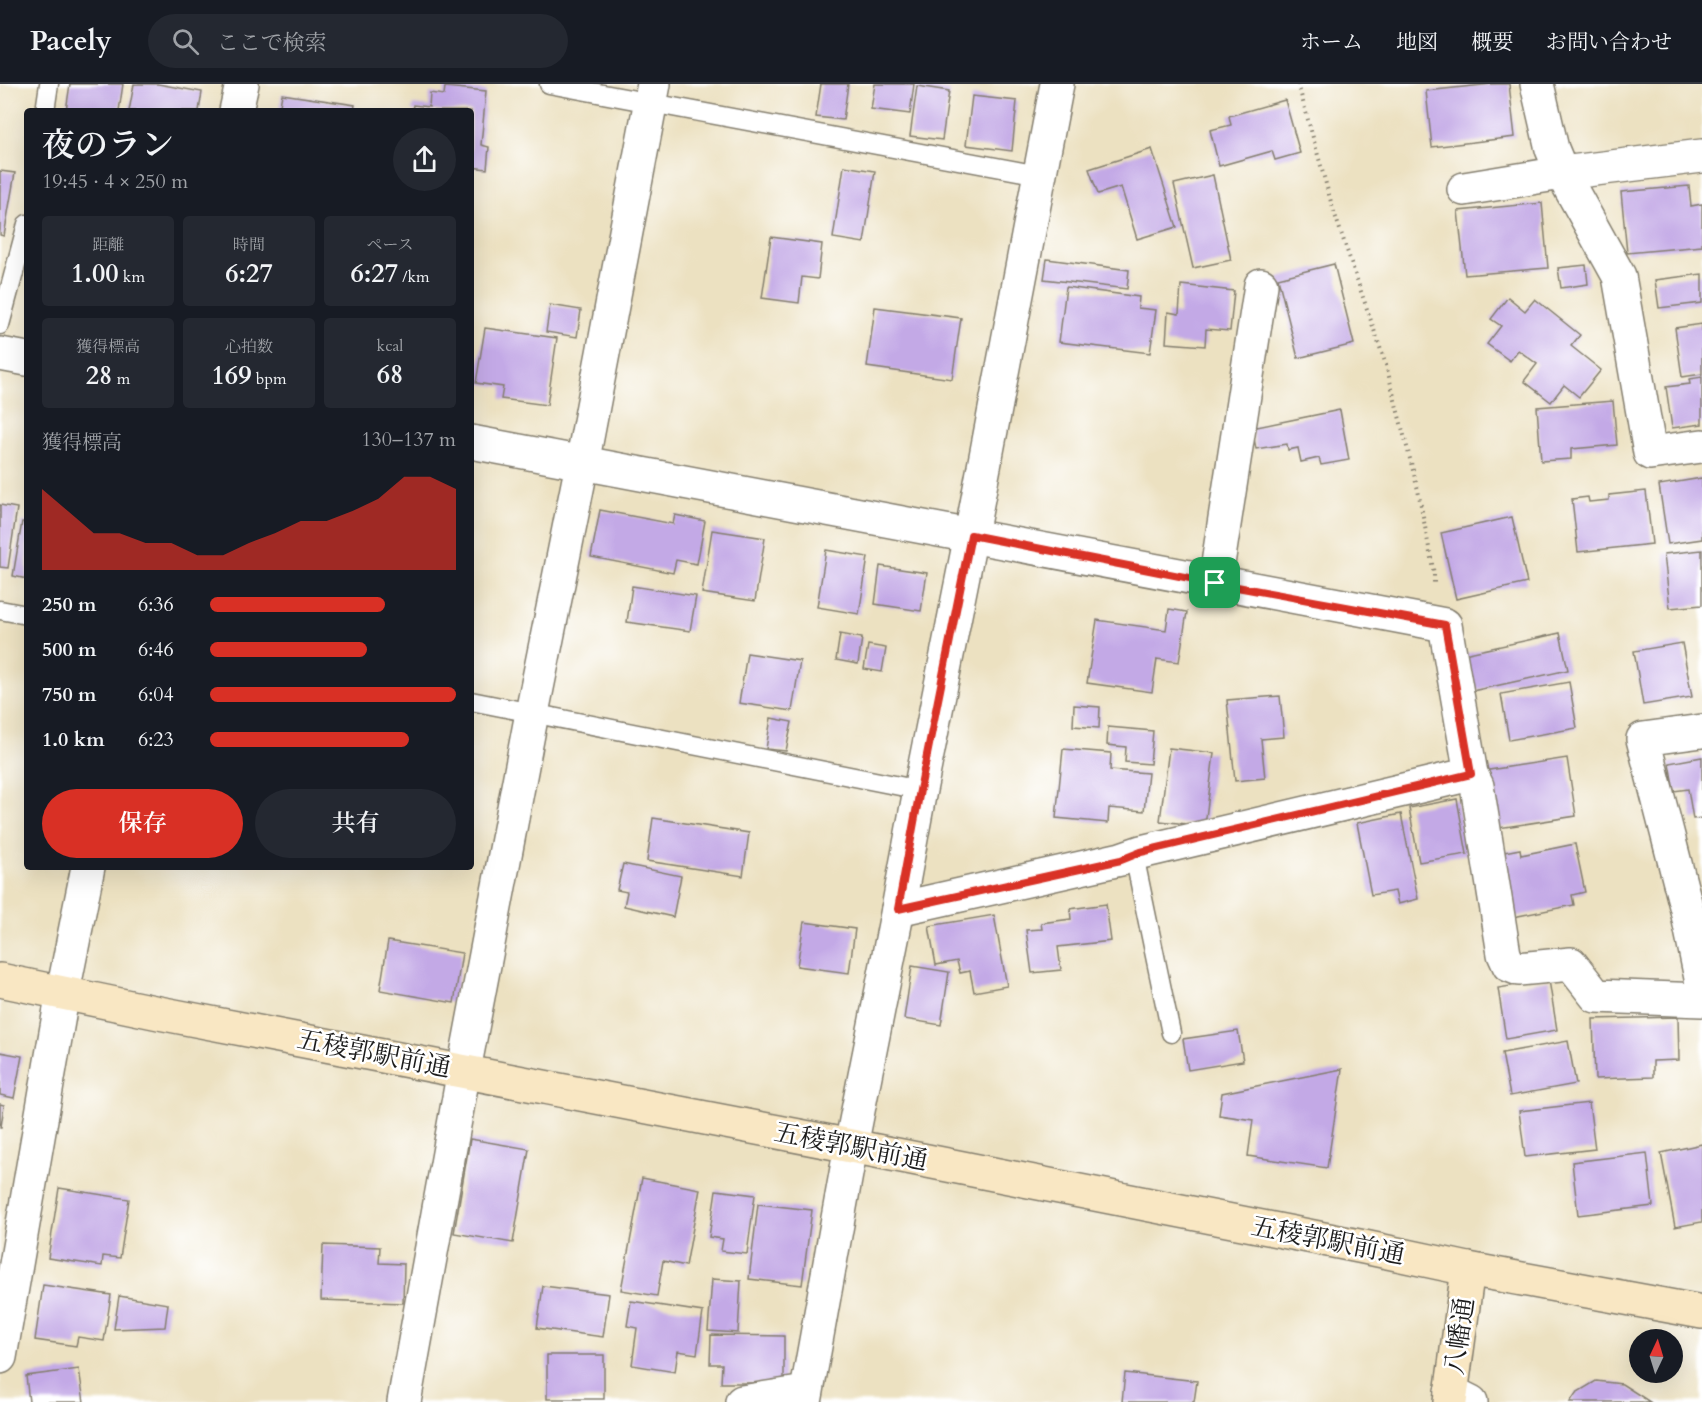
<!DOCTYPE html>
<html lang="ja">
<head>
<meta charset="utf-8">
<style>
	body { margin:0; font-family:Cardo,"Noto Serif JP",serif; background:#242831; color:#f1f3f6; height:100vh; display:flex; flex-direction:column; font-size:22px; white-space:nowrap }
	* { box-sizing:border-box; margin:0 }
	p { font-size:20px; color:#9ea1a6 }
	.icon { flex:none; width:33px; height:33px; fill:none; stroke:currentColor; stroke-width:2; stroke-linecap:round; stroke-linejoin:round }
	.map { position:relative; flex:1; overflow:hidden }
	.side { position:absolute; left:24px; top:24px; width:450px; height:762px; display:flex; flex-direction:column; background:#171b24; border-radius:6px; box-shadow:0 6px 24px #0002 }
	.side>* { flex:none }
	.needle { width:39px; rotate:4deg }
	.buttons { position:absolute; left:1629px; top:1245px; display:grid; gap:12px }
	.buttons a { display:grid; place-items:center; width:54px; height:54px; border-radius:50%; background:#171b24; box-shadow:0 6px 24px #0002; font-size:30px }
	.pin { position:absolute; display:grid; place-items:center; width:51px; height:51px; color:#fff; margin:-26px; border-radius:12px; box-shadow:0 3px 9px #0006 }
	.round { display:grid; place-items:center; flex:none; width:63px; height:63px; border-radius:32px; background:#242831 }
	.headline { display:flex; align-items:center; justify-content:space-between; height:102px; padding:0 18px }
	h1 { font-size:33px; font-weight:600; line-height:45px }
	.figures { display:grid; grid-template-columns:repeat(3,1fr); gap:9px; height:102px; padding:6px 18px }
	.figures div { display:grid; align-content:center; border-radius:6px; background:#242831; text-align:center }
	.figures b { font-size:26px; font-weight:600 }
	.figures small { font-size:16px; font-weight:400 }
	.figures p { font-size:16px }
	.chart { height:168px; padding:12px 18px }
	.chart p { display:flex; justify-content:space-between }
	.chart svg { width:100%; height:108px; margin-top:6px; fill:#d93025; opacity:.7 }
	.primary-button { display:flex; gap:12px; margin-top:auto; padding:12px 18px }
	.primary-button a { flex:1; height:69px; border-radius:36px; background:#d93025; color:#fff; font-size:24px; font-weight:600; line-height:69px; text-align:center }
	.primary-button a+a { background:#242831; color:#f1f3f6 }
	ul { padding:0 18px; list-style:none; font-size:20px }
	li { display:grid; grid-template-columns:96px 72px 1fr; align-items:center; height:45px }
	li i { height:15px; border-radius:8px; background:#d93025 }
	header { display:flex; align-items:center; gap:36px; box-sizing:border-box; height:84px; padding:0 30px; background:#171b24; border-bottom:2px solid #363941 }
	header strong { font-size:28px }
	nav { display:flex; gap:33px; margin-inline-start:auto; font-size:21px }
	.search { width:420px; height:54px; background:#242831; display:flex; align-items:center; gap:15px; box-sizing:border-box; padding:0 21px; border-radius:33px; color:#9ea1a6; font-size:22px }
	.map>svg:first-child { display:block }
</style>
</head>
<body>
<header>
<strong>Pacely</strong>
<div class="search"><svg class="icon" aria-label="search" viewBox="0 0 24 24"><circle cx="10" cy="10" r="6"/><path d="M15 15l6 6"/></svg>ここで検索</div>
<nav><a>ホーム</a><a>地図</a><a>概要</a><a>お問い合わせ</a></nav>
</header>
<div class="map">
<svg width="1702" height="1318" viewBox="0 0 1702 1318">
	<rect width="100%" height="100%" fill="#fff"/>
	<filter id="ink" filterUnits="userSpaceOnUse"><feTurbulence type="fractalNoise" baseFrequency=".0167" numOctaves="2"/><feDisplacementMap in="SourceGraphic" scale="12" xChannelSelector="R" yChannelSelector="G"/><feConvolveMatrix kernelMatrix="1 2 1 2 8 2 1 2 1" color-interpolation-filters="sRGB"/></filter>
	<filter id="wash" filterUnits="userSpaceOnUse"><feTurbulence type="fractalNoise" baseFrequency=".008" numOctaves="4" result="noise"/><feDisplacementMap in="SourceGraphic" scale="24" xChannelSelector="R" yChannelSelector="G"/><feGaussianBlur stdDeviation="1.35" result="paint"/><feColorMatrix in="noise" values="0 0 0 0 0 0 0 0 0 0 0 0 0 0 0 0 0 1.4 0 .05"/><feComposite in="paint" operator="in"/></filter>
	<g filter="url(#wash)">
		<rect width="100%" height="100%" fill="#ece1c1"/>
		<g id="blocks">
			<g fill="#c3a9e6">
				<path d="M 70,0 L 123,0 L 119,27 L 66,27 Z"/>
				<path d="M 134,0 L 158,0 L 202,8 L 199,27 L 129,27 Z"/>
				<path d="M 821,0 L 848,0 L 843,36 L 816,33 Z"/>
				<path d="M 875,0 L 914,0 L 910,30 L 871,25 Z"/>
				<path d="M 1492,0 L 1509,0 L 1515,53 L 1432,63 L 1426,7 Z"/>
				<path d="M 917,2 L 949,7 L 942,56 L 910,52 Z"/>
				<path d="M 445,3 L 486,7 L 481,61 L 489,63 L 487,85 L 471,83 L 471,27 L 412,27 L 413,21 L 429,23 L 430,9 L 444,11 Z"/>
				<path d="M 282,10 L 355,21 L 354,27 L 279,27 Z"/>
				<path d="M 972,12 L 1017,17 L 1012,67 L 966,61 Z"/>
				<path d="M 1285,16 L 1300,69 L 1275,76 L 1272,67 L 1219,82 L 1210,46 L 1231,41 L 1229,32 Z"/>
				<path d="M 1152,65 L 1177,143 L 1137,155 L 1121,103 L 1098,110 L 1089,85 Z"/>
				<path d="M 844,82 L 875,87 L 864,159 L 833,154 Z"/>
				<path d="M 0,87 L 15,89 L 4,152 L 0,151 Z"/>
				<path d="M 1213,91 L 1231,176 L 1193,184 L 1174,100 Z"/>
				<path d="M 1689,102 L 1691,122 L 1702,120 L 1702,162 L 1627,169 L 1621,108 Z"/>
				<path d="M 1542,119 L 1548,184 L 1465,191 L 1458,127 Z"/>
				<path d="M 771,153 L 822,160 L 818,195 L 802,193 L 799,219 L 762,214 Z"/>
				<path d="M 1047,175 L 1129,186 L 1127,205 L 1044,195 Z"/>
				<path d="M 1334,180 L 1354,260 L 1298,274 L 1278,194 Z"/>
				<path d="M 1586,181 L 1588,200 L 1561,204 L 1558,184 Z"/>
				<path d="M 1702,190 L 1702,219 L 1659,224 L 1655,196 Z"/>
				<path d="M 1181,201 L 1234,207 L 1230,247 L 1206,245 L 1205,262 L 1166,259 L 1168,228 L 1179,230 Z"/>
				<path d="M 1066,203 L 1139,213 L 1138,224 L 1156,226 L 1150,269 L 1059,258 Z"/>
				<path d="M 1508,213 L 1525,227 L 1535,215 L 1580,251 L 1571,262 L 1601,286 L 1579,313 L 1564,301 L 1551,318 L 1524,297 L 1537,280 L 1518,266 L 1510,277 L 1487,260 L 1501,242 L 1491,235 Z"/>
				<path d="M 550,221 L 581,226 L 577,253 L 546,248 Z"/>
				<path d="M 875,223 L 961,234 L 952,295 L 867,283 Z"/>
				<path d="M 1702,240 L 1702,290 L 1682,293 L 1675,244 Z"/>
				<path d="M 485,244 L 557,254 L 547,321 L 501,315 L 503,303 L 476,299 Z"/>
				<path d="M 1702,293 L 1702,340 L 1672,344 L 1666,303 L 1690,300 L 1689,295 Z"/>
				<path d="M 1613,317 L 1617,361 L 1571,365 L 1571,375 L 1541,377 L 1537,323 Z"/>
				<path d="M 1340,326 L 1349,376 L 1321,381 L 1319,374 L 1301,378 L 1298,364 L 1288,366 L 1287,360 L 1256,365 L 1252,344 Z"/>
				<path d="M 1702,394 L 1702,455 L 1668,460 L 1659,401 Z"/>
				<path d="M 1646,407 L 1652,460 L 1578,468 L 1572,415 L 1588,413 L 1589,418 L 1609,416 L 1609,411 Z"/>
				<path d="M 0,421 L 17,424 L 8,484 L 0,483 Z"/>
				<path d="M 600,426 L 673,440 L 675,431 L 705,437 L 697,480 L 676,476 L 673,489 L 591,473 Z"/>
				<path d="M 1512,433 L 1527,499 L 1456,515 L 1441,449 Z"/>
				<path d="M 22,438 L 27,438 L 27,495 L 13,492 Z"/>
				<path d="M 712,446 L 765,454 L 755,517 L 702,509 Z"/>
				<path d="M 826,466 L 868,473 L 859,530 L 817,523 Z"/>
				<path d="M 1702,466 L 1702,521 L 1670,524 L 1664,470 Z"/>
				<path d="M 880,482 L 927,489 L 921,527 L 875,520 Z"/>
				<path d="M 632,502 L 696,512 L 690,547 L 627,538 Z"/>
				<path d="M 1169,525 L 1187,528 L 1179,578 L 1157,575 L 1152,608 L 1087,599 L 1097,536 L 1166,546 Z"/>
				<path d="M 1560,549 L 1568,586 L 1472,607 L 1464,570 Z"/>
				<path d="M 840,550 L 862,554 L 858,580 L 836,576 Z"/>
				<path d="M 1682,559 L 1692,613 L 1643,621 L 1634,567 Z"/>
				<path d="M 868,561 L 886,564 L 882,588 L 864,585 Z"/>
				<path d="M 747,569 L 800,577 L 792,627 L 739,619 Z"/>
				<path d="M 1569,598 L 1577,644 L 1509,656 L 1501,610 Z"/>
				<path d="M 1280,612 L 1284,653 L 1261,655 L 1265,694 L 1235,697 L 1227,616 Z"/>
				<path d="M 1074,621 L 1100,623 L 1099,644 L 1073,642 Z"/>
				<path d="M 771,634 L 792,638 L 786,667 L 766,665 Z"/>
				<path d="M 1108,643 L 1153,647 L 1150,680 L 1125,678 L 1126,663 L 1107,661 Z"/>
				<path d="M 1169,664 L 1214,669 L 1205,742 L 1160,737 Z"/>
				<path d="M 1063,665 L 1111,669 L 1110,686 L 1148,689 L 1144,727 L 1109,724 L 1108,739 L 1056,734 Z"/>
				<path d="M 1702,673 L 1702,734 L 1693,735 L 1688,705 L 1674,707 L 1669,679 Z"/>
				<path d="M 1567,674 L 1576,732 L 1492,745 L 1483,687 Z"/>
				<path d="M 1457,715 L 1467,770 L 1419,778 L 1409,724 Z"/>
				<path d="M 1401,730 L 1418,815 L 1398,820 L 1395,807 L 1371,811 L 1357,739 Z"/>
				<path d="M 653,734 L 749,749 L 743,792 L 647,777 Z"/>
				<path d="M 1575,760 L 1585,808 L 1572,811 L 1574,821 L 1513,833 L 1499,769 L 1520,765 L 1521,771 Z"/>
				<path d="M 623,780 L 681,792 L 673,833 L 624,822 L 627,808 L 617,806 Z"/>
				<path d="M 1106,820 L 1111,857 L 1058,863 L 1061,886 L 1032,889 L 1026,846 L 1042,845 L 1041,839 L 1071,835 L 1070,825 Z"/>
				<path d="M 994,831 L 1007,902 L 974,908 L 970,887 L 960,889 L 957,877 L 936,881 L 929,842 Z"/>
				<path d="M 804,838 L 855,845 L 849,889 L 797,882 Z"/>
				<path d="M 388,857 L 462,869 L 454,919 L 380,906 Z"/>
				<path d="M 912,882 L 949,888 L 941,941 L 904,935 Z"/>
				<path d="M 1549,896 L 1557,946 L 1506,955 L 1498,904 Z"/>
				<path d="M 1678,933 L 1679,976 L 1653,977 L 1653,993 L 1595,995 L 1593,935 Z"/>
				<path d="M 1238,947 L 1243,977 L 1188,986 L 1183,955 Z"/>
				<path d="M 1568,957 L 1576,1000 L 1510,1012 L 1502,969 Z"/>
				<path d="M 0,968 L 22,972 L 14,1014 L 0,1011 Z"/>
				<path d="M 1342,985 L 1327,1084 L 1248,1072 L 1253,1036 L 1219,1031 L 1222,1009 Z"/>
				<path d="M 1589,1019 L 1595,1065 L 1525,1073 L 1519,1027 Z"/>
				<path d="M 0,1020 L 4,1021 L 1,1043 L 0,1043 Z"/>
				<path d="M 470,1055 L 529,1065 L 513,1159 L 454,1149 Z"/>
				<path d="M 1702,1060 L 1702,1138 L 1675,1143 L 1661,1069 Z"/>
				<path d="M 1647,1069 L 1653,1122 L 1578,1131 L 1572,1078 Z"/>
				<path d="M 642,1094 L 700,1105 L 686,1182 L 663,1177 L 657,1212 L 621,1206 Z"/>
				<path d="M 59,1104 L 129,1115 L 120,1174 L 103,1172 L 102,1182 L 48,1174 Z"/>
				<path d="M 716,1106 L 755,1111 L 747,1170 L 721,1167 L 723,1155 L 709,1153 Z"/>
				<path d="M 758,1120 L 812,1126 L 802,1201 L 749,1195 Z"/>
				<path d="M 323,1161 L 380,1163 L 379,1179 L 404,1180 L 403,1219 L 321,1216 Z"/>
				<path d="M 712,1195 L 741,1197 L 738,1249 L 708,1247 Z"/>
				<path d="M 43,1201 L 111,1211 L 104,1257 L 78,1253 L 76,1262 L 35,1256 Z"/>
				<path d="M 543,1202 L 609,1210 L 603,1253 L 537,1244 Z"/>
				<path d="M 119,1212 L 168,1220 L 165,1243 L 114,1245 Z"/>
				<path d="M 631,1217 L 703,1228 L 697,1270 L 678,1267 L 675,1288 L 632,1281 L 637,1244 L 627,1242 Z"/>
				<path d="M 711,1251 L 784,1252 L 784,1299 L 721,1299 L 722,1280 L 710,1280 Z"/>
				<rect x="547" y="1271" width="57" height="44"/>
				<path d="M 79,1285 L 84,1318 L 29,1318 L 26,1292 Z"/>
				<path d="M 1125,1289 L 1197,1297 L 1194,1318 L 1122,1318 Z"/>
				<path d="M 1596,1297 L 1622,1300 L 1650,1318 L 1570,1318 L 1576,1309 Z"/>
			</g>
		</g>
	</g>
	<g filter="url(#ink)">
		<use href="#blocks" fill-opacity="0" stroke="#847e6e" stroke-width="1.5"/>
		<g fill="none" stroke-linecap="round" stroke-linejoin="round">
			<defs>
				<g id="lane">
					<path d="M 549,0 L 1039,91"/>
					<path d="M 45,27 L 49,0"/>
					<path d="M 0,241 L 27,140"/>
					<path d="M 0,526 L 27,531"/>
					<path d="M 471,617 L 920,706"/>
					<path d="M 1134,771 L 1171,949"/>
				</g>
				<g id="street">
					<path d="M 1537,0 L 1552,65 L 1562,89 L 1619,192 L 1650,369 L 1702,362"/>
					<path d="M 236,27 L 242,0"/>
					<path d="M 1464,105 L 1562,89 L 1702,72"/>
					<path d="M 0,270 L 27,275"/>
					<path d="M 471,358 L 1445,541 L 1471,690 L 1477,702 L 1504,870 L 1509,881 L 1519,885 L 1571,880 L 1596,912 L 1702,916"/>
					<path d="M 1215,499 L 1261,201"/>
					<path d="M 1702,647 L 1643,655 L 1687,826 L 1702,899"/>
					<path d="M 898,825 L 1121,775 L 1141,768 L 1471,690"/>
					<path d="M 0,1273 L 63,908 L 88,783"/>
					<path d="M 1451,1308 L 1471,1318"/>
					<path d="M 404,1318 L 464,986 L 532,629 L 582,380 L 654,0"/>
					<path d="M 742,1318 L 806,1308"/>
					<path d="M 805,1318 L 851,1062 L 898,825 L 920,706 L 971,451 L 1057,0"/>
				</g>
				<g id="secondary">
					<path d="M 0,896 L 159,929 L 851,1062 L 1364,1163 L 1468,1185 L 1702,1228"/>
					<path d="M 1450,1318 L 1468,1185"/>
				</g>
			</defs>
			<use href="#lane" stroke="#847e6e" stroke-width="21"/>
			<use href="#street" stroke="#847e6e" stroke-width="36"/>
			<use href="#secondary" stroke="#847e6e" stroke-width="36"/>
			<path stroke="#847e6e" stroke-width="4" stroke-dasharray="1.5 4.5" stroke-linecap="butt" d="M 1298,0 L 1333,125 L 1386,281 L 1418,406 L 1434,490 L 1434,499"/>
			<use href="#lane" stroke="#fff" stroke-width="18"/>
			<use href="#street" stroke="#fff" stroke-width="33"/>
			<use href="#secondary" stroke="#f9e7c3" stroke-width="33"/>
		</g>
	</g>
	<g fill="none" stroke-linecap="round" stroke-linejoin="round" filter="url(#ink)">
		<defs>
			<path id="route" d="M 971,451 L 1215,499 L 1445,541 L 1471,690 L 1141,768 L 1121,776 L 898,825 L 920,706 Z"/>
		</defs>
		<use href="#route" stroke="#fff" stroke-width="12"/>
		<use href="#route" stroke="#d93025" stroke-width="8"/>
	</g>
	<g text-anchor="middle" stroke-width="5" stroke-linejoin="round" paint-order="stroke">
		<g font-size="26" fill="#1c1c1c" stroke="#fff">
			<text transform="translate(374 969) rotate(11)" y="9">五稜郭駅前通</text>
			<text transform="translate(851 1062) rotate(11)" y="9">五稜郭駅前通</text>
			<text transform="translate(1328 1156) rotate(11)" y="9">五稜郭駅前通</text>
			<text transform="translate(1459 1252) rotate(-82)" y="9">八幡通</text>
		</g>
	</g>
</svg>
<div class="buttons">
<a><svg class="needle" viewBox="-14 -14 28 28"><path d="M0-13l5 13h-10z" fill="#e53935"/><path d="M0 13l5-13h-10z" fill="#9ea1a6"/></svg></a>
</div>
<div class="pin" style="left:1215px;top:499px;background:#1e9e55"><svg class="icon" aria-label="arrive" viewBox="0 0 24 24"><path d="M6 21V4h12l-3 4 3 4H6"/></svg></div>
<section class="side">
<div class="headline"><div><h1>夜のラン</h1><p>19:45 · 4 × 250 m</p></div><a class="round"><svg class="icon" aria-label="share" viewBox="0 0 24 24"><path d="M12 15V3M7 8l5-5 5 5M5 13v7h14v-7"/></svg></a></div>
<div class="figures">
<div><p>距離</p><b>1.00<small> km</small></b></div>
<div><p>時間</p><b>6:27</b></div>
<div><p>ペース</p><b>6:27<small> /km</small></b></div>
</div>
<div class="figures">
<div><p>獲得標高</p><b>28<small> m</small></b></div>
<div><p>心拍数</p><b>169<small> bpm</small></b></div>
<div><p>kcal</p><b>68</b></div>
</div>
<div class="chart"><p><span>獲得標高</span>130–137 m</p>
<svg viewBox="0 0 160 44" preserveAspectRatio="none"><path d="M0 44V11L10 20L20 29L30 29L40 33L50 33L60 38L70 38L80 33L90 29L100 24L110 24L120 20L130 15L140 6L150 6L160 11V44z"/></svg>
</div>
<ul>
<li><b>250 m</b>6:36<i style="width:71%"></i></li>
<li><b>500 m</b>6:46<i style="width:64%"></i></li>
<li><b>750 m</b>6:04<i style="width:100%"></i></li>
<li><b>1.0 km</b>6:23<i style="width:81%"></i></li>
</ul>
<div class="primary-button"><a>保存</a><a>共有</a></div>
</section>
</div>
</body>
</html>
